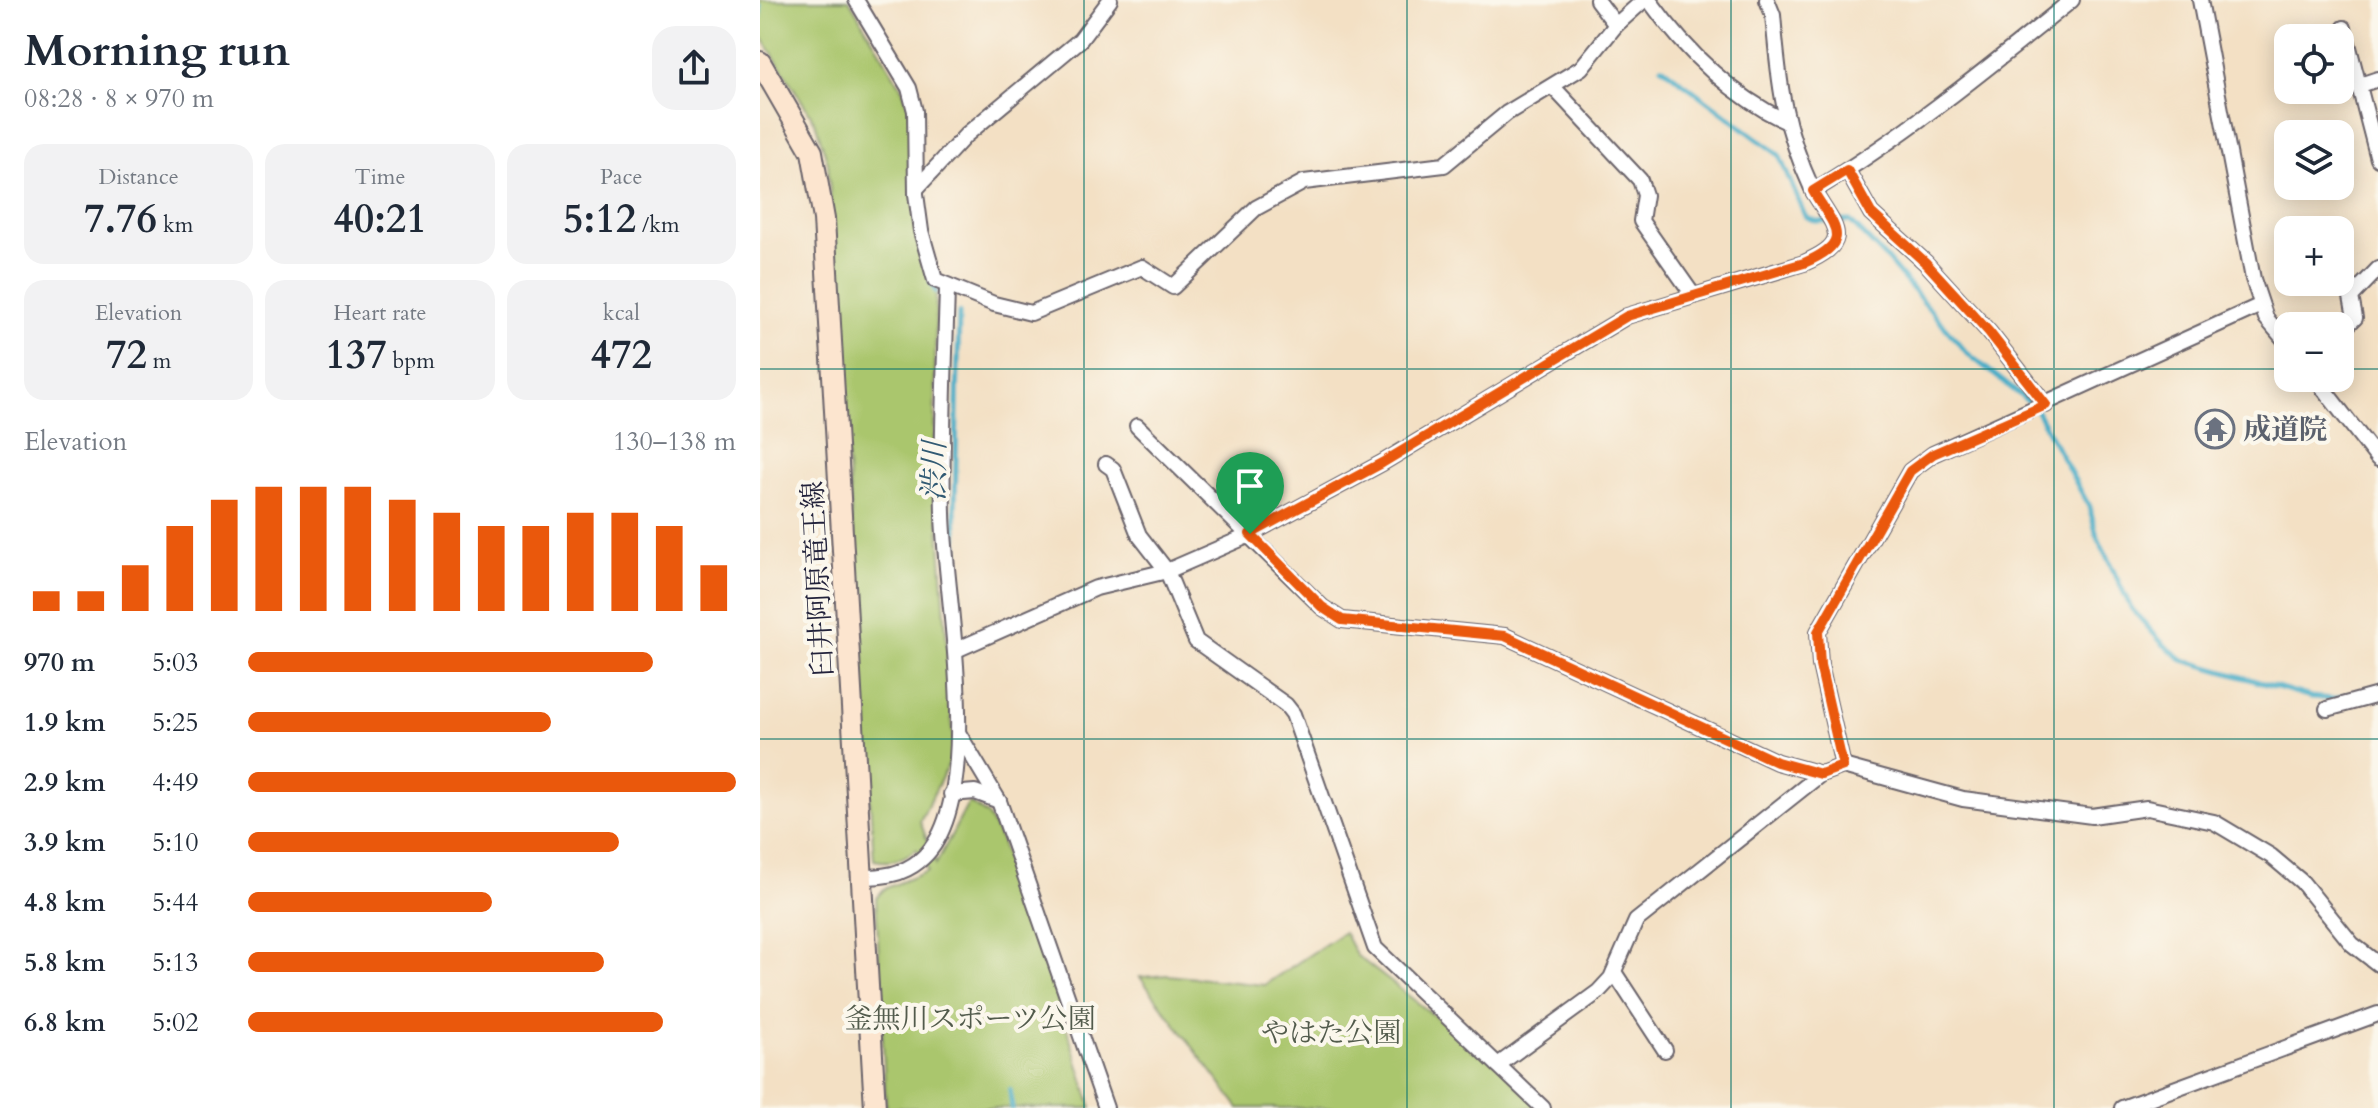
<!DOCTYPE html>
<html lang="en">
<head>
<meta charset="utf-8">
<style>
	body { margin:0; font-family:Cardo,"Noto Serif JP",serif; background:#f2f2f3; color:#1f2937; height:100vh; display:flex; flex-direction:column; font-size:30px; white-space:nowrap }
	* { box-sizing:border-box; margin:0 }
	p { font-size:26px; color:#747a83 }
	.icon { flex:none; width:44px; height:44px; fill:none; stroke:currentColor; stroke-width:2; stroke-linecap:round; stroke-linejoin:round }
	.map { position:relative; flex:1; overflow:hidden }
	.side { display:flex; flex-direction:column; background:#fff; width:760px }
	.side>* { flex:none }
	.buttons { position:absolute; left:1514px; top:24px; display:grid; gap:16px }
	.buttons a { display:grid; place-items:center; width:80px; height:80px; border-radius:16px; background:#fff; box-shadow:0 4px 20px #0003; font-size:40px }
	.pin { position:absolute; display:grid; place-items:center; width:68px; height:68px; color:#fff; margin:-82px -34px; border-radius:50% 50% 50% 0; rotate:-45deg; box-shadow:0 0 8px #0007 }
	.pin .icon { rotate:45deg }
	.round { display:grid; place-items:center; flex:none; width:84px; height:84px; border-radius:24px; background:#f2f2f3 }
	.summary { display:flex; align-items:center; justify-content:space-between; height:136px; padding:0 24px }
	h1 { font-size:44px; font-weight:800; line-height:60px }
	.metrics { display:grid; grid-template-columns:repeat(3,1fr); gap:12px; height:136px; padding:8px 24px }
	.metrics div { display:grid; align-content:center; border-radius:20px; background:#f2f2f3; text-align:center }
	.metrics b { font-size:40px; font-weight:800 }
	.metrics small { font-size:22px; font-weight:400 }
	.metrics p { font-size:22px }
	.chart { height:224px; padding:16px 24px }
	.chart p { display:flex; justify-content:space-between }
	.chart svg { width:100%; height:144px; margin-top:8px; stroke:#ea580c; stroke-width:6 }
	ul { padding:0 24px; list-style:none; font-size:26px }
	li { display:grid; grid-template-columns:128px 96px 1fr; align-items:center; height:60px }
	li i { height:20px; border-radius:10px; background:#ea580c }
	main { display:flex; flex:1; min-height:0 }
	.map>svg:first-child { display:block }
</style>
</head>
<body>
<main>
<section class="side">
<div class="summary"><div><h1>Morning run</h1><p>08:28 · 8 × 970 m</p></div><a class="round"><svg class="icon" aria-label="share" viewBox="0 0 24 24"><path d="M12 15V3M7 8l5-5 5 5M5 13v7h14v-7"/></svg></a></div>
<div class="metrics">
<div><p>Distance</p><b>7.76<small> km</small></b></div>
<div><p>Time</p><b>40:21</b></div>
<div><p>Pace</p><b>5:12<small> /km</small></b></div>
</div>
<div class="metrics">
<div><p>Elevation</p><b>72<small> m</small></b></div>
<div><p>Heart rate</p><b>137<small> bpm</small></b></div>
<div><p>kcal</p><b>472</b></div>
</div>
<div class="chart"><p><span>Elevation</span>130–138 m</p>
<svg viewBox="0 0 160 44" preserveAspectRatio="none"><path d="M5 44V38M15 44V38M25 44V30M35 44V18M45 44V10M55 44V6M65 44V6M75 44V6M85 44V10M95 44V14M105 44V18M115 44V18M125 44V14M135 44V14M145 44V18M155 44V30"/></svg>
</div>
<ul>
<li><b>970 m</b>5:03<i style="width:83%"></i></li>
<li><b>1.9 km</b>5:25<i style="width:62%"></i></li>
<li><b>2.9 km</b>4:49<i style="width:100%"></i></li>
<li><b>3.9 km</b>5:10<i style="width:76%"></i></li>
<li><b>4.8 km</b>5:44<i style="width:50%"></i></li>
<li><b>5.8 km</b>5:13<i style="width:73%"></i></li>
<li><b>6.8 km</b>5:02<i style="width:85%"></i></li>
</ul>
</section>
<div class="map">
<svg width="1618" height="1108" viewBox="0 0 1618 1108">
	<rect width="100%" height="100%" fill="#fbf7ec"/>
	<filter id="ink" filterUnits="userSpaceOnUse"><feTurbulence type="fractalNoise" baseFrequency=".0125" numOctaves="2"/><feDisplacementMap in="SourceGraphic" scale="16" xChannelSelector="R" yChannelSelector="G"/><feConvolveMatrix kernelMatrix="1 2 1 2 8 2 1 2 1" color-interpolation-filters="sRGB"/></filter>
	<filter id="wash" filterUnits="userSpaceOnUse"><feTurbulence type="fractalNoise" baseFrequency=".006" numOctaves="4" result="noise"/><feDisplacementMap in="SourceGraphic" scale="32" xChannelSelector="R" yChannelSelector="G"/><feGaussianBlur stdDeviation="1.8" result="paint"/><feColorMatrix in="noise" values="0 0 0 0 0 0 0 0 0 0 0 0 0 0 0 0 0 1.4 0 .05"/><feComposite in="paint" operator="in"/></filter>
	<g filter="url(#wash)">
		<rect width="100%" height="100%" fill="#f3e0c4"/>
		<g fill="#aac66d" stroke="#667454" stroke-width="2">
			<path d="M 0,0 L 89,0 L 143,90 L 150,111 L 169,278 L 176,292 L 174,452 L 194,753 L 160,821 L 176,864 L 209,802 L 227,815 L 240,838 L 262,910 L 290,976 L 332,1108 L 126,1108 L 116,898 L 124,889 L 168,871 L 157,849 C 142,859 132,864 114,860 L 68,163 L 55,122 L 0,34 Z"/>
			<path d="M 584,932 L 596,955 L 738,1065 L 779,1108 L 479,1108 L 380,977 L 408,975 L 504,985 Z"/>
		</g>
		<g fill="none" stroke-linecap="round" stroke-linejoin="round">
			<g stroke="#48adc7" stroke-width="5">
				<path d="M 0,7 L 0,17"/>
				<path d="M 902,67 L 1019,155 L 1045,216 L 1055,221 L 1090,221 L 1125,257 L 1207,353 L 1274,406 L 1329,506 L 1337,536 L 1371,608 L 1403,644 L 1423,660 L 1551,697 L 1574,699 L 1618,688"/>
				<path d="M 171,282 L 176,292"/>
				<path d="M 199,313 L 195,510 L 200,628"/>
				<path d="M 250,1090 L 252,1108"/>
			</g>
		</g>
	</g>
	<g filter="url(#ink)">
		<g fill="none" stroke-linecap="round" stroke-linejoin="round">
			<defs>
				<g id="street">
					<path d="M 96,0 L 149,88 L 155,111 L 156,194 L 161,231 L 175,280 L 234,304 L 271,313 L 382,267 L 413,287 L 496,208 L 544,182 L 684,165 L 747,113 L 821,68 L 856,25 L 884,0"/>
					<path d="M 837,0 L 856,25"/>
					<path d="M 889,0 C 925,50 969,94 1025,121"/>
					<path d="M 1007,0 L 1013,15 C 1019,85 1023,126 1053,191 C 1145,136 1229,67 1312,0"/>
					<path d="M 1440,0 L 1493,279 L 1506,318 L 1528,344"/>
					<path d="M 1584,28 L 1618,159"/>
					<path d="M 1600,85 L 1618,79"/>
					<path d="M 793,87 L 880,180 L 885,195 L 881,221 L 933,295"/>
					<path d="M 1087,170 L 1111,213 L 1166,263 L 1229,332 L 1286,405"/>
					<path d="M 156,189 L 206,135 L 320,40 L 350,0"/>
					<path d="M 1580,332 L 1595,318 L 1591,297 L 1618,269"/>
					<path d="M 1555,378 L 1618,459"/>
					<path d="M 377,426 L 562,607 L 582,620 L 745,636 L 1017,762 L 1061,774"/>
					<path d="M 346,464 L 353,469 L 379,535 L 407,571 L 436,641 L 526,705 L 533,714 L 615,948 L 783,1108"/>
					<path d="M 196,650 L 336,588 L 407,571 L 483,538 L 622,463 L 867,316 L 1044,263 C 1094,241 1076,229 1053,191"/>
					<path d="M 1567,709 L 1618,695"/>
					<path d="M 199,734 L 239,801 L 346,1108"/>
					<path d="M 1083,766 L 1060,665 L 1058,632 L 1150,471 L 1173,454 L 1501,305"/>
					<path d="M 191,794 L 215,792 L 239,801"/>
					<path d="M 102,877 C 122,877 142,875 159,861 C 229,807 184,592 183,513 C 181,438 185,363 187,288"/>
					<path d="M 854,972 L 905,1050"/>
					<path d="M 738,1065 L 838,992 L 851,978 L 876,921 L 1061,774 L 1083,766 L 1203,799 L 1332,816 L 1387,808 L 1454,822 L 1511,856 L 1542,882 L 1592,944 L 1618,964"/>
					<path d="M 1362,1108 L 1618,1014"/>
				</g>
				<path id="secondary" d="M 0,62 L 52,152 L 64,219 L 115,1108"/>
			</defs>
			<use href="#street" stroke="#6b646b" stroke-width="18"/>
			<use href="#secondary" stroke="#6b646b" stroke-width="24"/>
			<use href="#street" stroke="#fff" stroke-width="14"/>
			<use href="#secondary" stroke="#fce5cf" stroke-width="20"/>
		</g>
	</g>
	<g fill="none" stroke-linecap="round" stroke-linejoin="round" filter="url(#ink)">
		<defs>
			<path id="route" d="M 1087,170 L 1111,213 L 1166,263 L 1229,332 L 1286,405 L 1173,454 L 1150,471 L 1058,632 L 1060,665 L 1083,766 L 1061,774 L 1017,762 L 745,636 L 582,620 L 562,607 L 490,534 L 622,463 L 867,316 L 1044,263 C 1094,241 1076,229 1053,191 Z"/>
		</defs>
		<use href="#route" stroke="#fff" stroke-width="16"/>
		<use href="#route" stroke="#ea580c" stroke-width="10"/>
	</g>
	<path fill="none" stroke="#0f766e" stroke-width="2" stroke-opacity="0.55" d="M 324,0 L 324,1108M 647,0 L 647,1108M 971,0 L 971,1108M 1294,0 L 1294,1108M 0,369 L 1528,369M 1580,369 L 1618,369M 0,739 L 1618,739"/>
	<defs>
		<symbol id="temple-ring" viewBox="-11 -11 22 22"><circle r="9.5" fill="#fbf7ec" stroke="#6b7280" stroke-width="1.5"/><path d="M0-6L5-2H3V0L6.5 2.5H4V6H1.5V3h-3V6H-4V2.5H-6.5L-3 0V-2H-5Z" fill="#6b7280"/></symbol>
	</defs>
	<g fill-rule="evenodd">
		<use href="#temple-ring" x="1433" y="407" width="44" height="44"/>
	</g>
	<g text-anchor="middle" stroke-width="8" stroke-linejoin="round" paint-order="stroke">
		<g font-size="28" font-weight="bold" fill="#5b616d" stroke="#fbf7ec" text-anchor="start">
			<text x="1483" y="439">成道院</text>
		</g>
		<g font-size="28" fill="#22223b" stroke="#fbf7ec">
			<text transform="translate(57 579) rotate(-93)" y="10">臼井阿原竜王線</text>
		</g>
		<g font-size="28" fill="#525b4c" stroke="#fbf7ec">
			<text x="210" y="1028">釜無川スポーツ公園</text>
			<text x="571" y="1042">やはた公園</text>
		</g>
		<g font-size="30" font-style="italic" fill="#315a73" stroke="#fbf7ec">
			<text transform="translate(174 471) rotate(-89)" y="10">渋川</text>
		</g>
	</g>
</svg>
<div class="buttons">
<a><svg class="icon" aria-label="locate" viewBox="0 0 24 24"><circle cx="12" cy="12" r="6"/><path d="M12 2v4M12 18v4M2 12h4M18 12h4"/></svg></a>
<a><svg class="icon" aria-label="layers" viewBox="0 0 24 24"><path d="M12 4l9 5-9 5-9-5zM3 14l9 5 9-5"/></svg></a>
<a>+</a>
<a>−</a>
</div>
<div class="pin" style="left:490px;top:534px;background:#1e9e55"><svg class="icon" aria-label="arrive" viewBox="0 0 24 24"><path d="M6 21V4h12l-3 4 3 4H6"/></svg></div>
</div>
</main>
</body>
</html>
